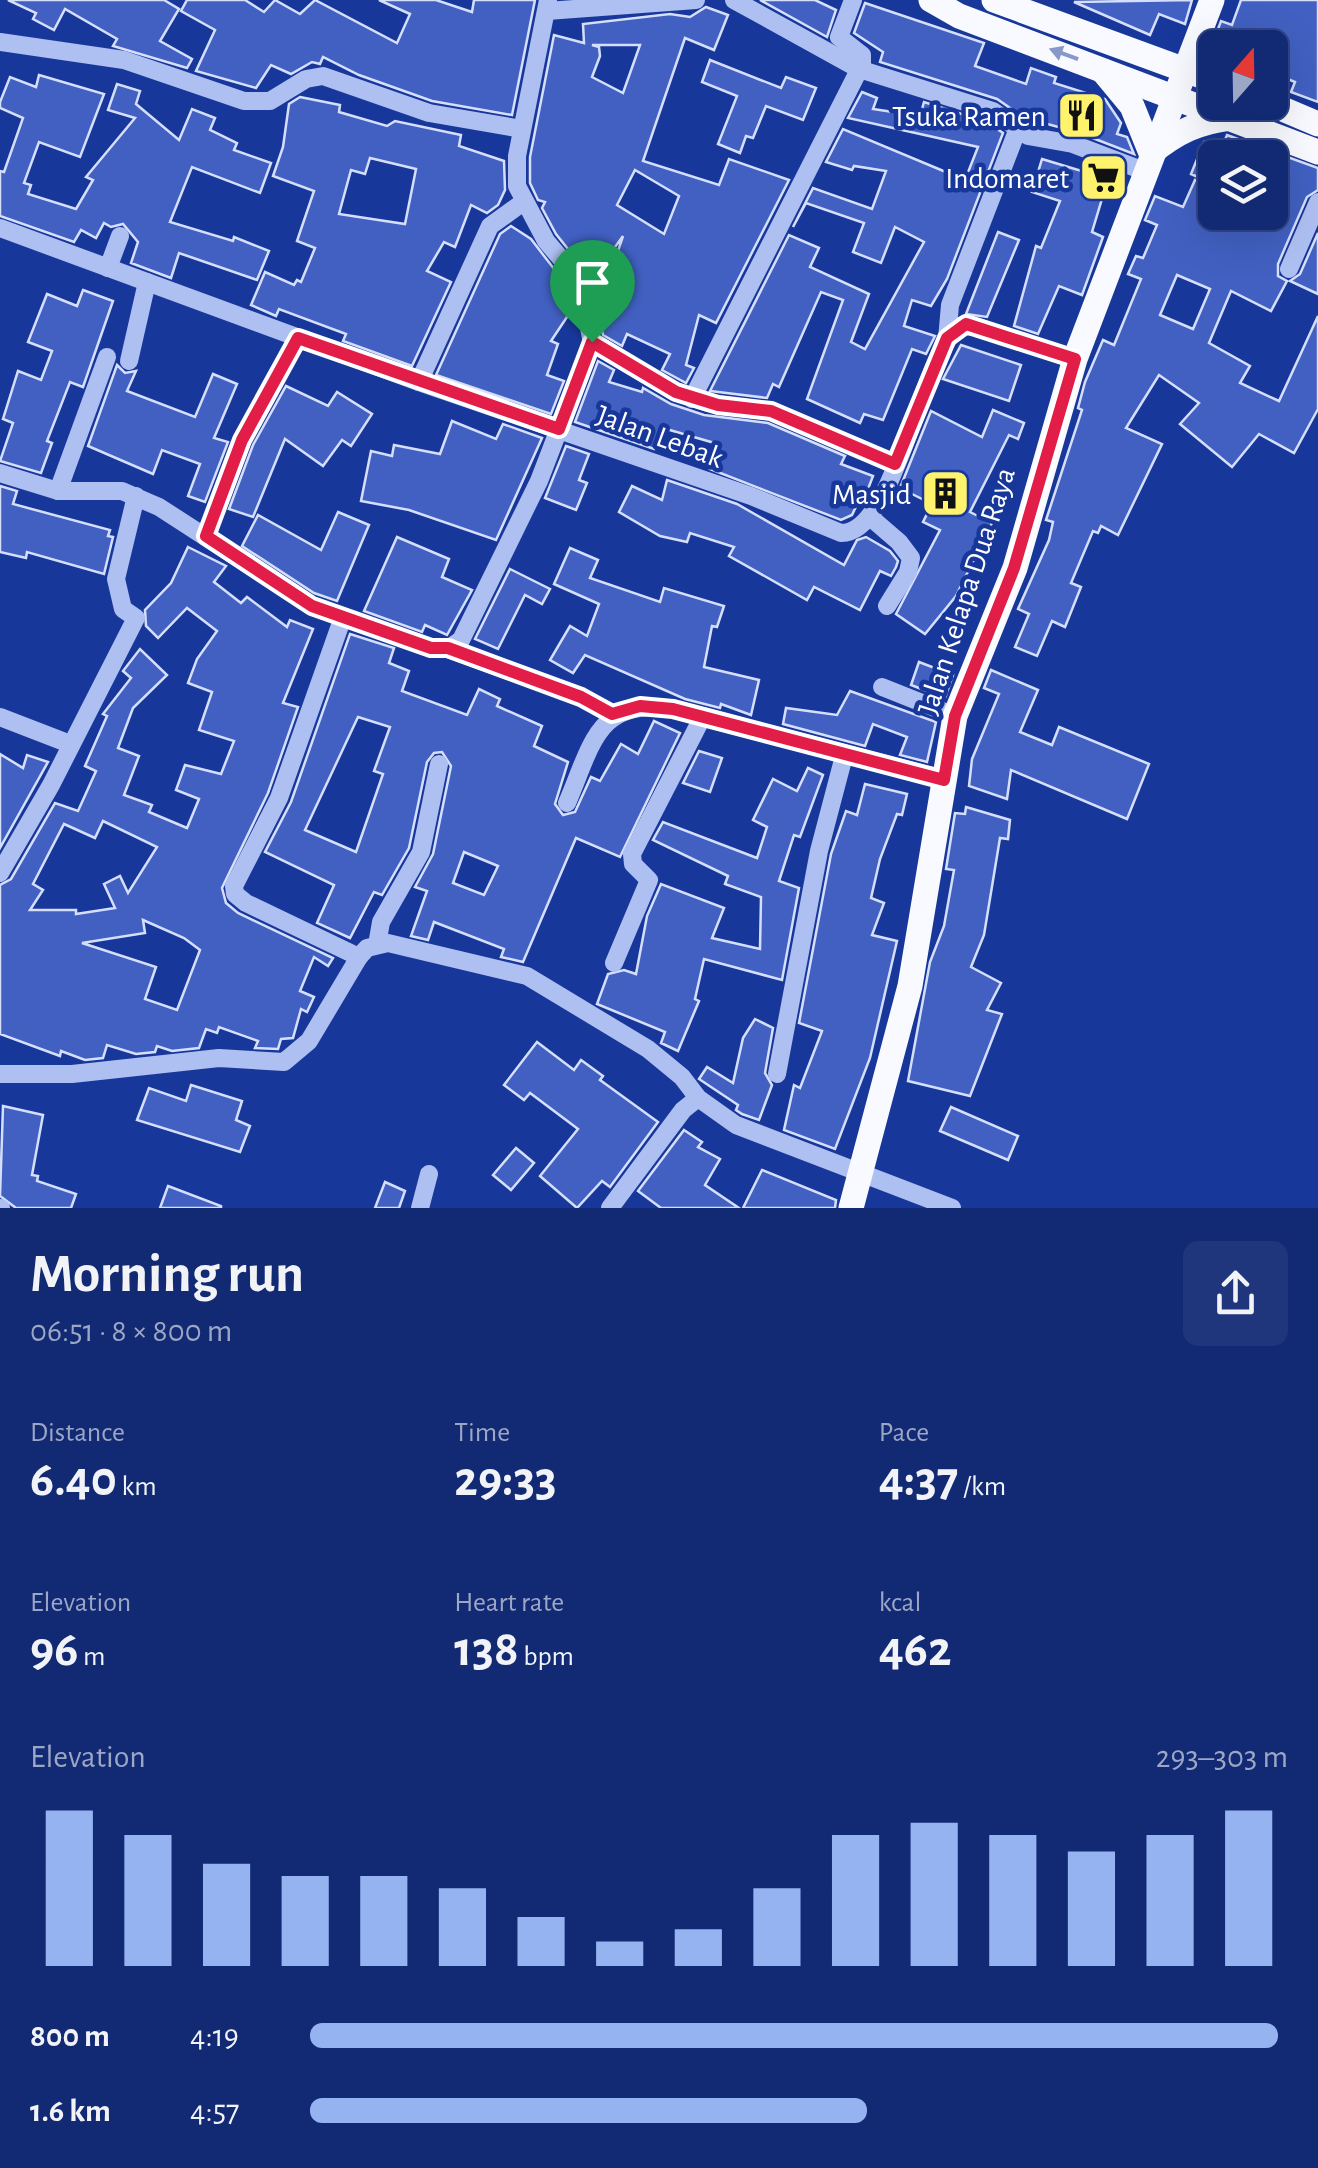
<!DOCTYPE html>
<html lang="en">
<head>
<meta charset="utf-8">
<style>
	body { margin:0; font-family:"Alegreya Sans",sans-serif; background:#1f357c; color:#f1f3f6; height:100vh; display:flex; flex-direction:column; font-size:38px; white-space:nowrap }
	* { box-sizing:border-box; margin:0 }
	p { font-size:32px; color:#9ca6c5 }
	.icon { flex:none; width:55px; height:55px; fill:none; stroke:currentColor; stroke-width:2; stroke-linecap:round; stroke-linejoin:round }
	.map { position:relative; height:1208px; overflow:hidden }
	.drawer { display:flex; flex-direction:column; background:#122974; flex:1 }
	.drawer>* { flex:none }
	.needle { width:65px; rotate:20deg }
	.fabs { position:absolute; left:1198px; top:30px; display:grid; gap:20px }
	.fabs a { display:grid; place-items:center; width:90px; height:90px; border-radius:15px; background:#122974; box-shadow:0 10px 40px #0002,0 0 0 2px #314586; font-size:50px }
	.pin { position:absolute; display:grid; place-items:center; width:85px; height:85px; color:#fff; margin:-102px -42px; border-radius:50% 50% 50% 0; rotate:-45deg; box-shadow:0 0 10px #0007 }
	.pin .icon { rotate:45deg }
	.round { display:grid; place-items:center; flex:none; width:105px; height:105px; border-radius:15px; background:#1f357c }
	.summary { display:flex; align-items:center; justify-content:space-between; height:170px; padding:0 30px }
	h1 { font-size:55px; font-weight:700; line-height:75px }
	.stats { display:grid; grid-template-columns:repeat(3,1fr); gap:15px; height:170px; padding:10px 30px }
	.stats div { display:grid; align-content:center }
	.stats b { font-size:50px; font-weight:700 }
	.stats small { font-size:28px; font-weight:400 }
	.stats p { font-size:28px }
	.chart { height:280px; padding:20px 30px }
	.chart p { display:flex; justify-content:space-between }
	.chart svg { width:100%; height:180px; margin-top:10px; stroke:#95b2f1; stroke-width:6 }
	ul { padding:0 30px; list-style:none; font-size:32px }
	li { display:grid; grid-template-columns:160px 120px 1fr; align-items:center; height:75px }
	li i { height:25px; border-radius:12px; background:#95b2f1 }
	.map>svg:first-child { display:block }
</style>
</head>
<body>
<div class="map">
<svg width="1318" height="1208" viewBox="0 0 1318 1208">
	<rect width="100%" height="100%" fill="#18379a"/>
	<g fill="#4160c1" stroke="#d5dffc" stroke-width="2.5" fill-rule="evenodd">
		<path d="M 8,0 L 164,0 L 179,9 L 160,41 L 192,59 L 187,68 L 113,46 L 117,39 L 65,9 L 54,30 L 33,19 L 36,13 Z"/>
		<path d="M 187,0 L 245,0 L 264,12 L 275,0 L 300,14 L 315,0 L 397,43 L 410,14 L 379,0 L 436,0 L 472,12 L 474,0 L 535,0 L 512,115 L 432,101 L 359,75 L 323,57 L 320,64 L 312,62 L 291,74 L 271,65 L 256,88 L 196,71 L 215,30 L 181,11 Z"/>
		<path d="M 760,0 L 815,0 L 836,10 L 827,37 Z"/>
		<path d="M 1192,0 L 1185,24 L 1159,14 L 1150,35 L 1074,2 Z"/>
		<path d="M 1241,0 L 1318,0 L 1318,102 L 1291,92 L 1295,82 L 1270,72 L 1270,48 L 1217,48 L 1220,39 L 1215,37 L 1221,21 L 1232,25 Z"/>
		<path d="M 865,3 L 984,43 L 975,66 L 1026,84 L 1031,68 L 1056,77 L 1054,83 L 1105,99 L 1121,123 L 1117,134 L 1127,137 L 1134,154 L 1077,132 L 1040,122 L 1033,124 L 997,99 L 880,62 L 883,52 L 854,33 Z"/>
		<path d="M 706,7 L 728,15 L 714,50 L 685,38 L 643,161 L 719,185 L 729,159 L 789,180 L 716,323 L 699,315 L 686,365 L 694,368 L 686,383 L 662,370 L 670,354 L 627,334 L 622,346 L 603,335 L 598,311 L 623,236 L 592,279 L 556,234 L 542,208 L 545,202 L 538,200 L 530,183 L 530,157 L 554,35 L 584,43 L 583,24 L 670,14 L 690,17 ZM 592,45 L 640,45 L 623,93 L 592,77 L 600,56 L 599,47 ZM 635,170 L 679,196 L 664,234 L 617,205 Z"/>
		<path d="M 710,60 L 781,88 L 786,77 L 816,88 L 803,120 L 766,106 L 753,138 L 746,136 L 740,153 L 718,144 L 737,96 L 702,82 Z"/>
		<path d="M 39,75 L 104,94 L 80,157 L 39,142 L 24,183 L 31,185 L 28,194 L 76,209 L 93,180 L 86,177 L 135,118 L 108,110 L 117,84 L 140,91 L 136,104 L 179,140 L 192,109 L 215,118 L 210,130 L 237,143 L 234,150 L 271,163 L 260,193 L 192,167 L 170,222 L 233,241 L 234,237 L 269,251 L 257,280 L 179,253 L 171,278 L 131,263 L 138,242 L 123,224 L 111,227 L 104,223 L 96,238 L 81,230 L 74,242 L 0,216 L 0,171 L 4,172 L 23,118 L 0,108 L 0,102 L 10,77 L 36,87 Z"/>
		<path d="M 862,92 L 877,98 L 873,109 L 920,116 L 924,102 L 987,122 L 1003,133 L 947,279 L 931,306 L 912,300 L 904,326 L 935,336 L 926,354 L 912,349 L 883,420 L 864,414 L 860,423 L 807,399 L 843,300 L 821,292 L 779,387 L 773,384 L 767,398 L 710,391 L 789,235 L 819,248 L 810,267 L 869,294 L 851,342 L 865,349 L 924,242 L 895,227 L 881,263 L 853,252 L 864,223 L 806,203 L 793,227 L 813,188 L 872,209 L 886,171 L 854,166 L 852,170 L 826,162 L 843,129 L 965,180 L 978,147 L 848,118 Z"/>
		<path d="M 300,97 L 340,105 L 339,112 L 387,126 L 395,121 L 461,135 L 459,146 L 504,161 L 505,190 L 498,205 L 487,213 L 471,205 L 455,247 L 444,242 L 427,271 L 451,282 L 412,366 L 343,341 L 346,334 L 279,309 L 276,316 L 251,305 L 265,272 L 294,285 L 297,280 L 301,282 L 315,248 L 297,241 L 314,191 L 273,176 L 283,147 L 289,104 ZM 370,158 L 416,169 L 405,224 L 339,214 L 351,170 L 365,174 Z"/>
		<path d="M 1227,135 L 1318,168 L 1318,190 L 1307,197 L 1278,264 L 1278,276 L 1287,281 L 1271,311 L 1231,291 L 1209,343 L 1250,366 L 1240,383 L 1279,401 L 1318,316 L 1318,409 L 1294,453 L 1259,434 L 1232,467 L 1180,424 L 1199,403 L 1159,375 L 1126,428 L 1162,444 L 1118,535 L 1101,526 L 1098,533 L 1093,531 L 1071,583 L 1081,587 L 1065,627 L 1052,621 L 1037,656 L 1015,647 L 1029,614 L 1018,609 L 1049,540 L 1053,522 L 1046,520 L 1082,410 L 1078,408 L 1085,382 L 1103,340 L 1114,345 L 1141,279 L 1128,274 L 1136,256 L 1143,258 L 1157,225 L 1145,220 L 1155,196 L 1183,207 L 1195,180 L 1213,188 L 1203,212 L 1270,212 L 1270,158 L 1215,158 L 1209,182 L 1191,174 L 1204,142 L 1221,149 ZM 1177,275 L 1210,289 L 1193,329 L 1160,315 Z"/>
		<path d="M 1042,159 L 1088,173 L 1091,164 L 1122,176 L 1116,193 L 1105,189 L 1092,232 L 1103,237 L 1082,295 L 1059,286 L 1038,334 L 1014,326 L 1036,246 L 1041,248 L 1060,201 L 1032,192 Z"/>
		<path d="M 511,226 L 531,239 L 568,287 L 573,308 L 551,341 L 558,344 L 547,375 L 564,381 L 551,414 L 436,375 L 500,234 Z"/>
		<path d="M 998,232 L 1019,240 L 987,317 L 966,314 Z"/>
		<path d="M 1318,233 L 1318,294 L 1290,281 L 1300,274 Z"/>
		<path d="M 83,290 L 113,301 L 83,387 L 70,382 L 47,441 L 52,443 L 41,473 L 0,461 L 13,423 L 3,419 L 18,371 L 41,380 L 52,351 L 28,342 L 47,294 L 77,306 Z"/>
		<path d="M 961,345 L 1021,365 L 1009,401 L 943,379 Z"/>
		<path d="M 598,361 L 614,370 L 609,382 L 642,392 L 643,388 L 671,404 L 704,415 L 768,423 L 845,456 L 841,464 L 873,476 L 865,497 L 861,496 L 852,515 L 841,520 L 710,469 L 720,446 L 711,442 L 663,428 L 654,449 L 575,422 Z"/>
		<path d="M 117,365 L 125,373 L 136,371 L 127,391 L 195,417 L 213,374 L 237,384 L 214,438 L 228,442 L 205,502 L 188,496 L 200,464 L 162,450 L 153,474 L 88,446 Z"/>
		<path d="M 286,386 L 328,406 L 337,392 L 372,414 L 351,446 L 342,440 L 323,466 L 285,439 L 253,517 L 229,509 L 253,445 Z"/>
		<path d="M 993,410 L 1024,423 L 1018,439 L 1009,435 L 970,512 L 992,523 L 956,596 L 925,634 L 896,614 L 940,530 L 923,522 L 932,504 L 900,488 L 931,411 L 982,437 Z"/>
		<path d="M 452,421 L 496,439 L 503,424 L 542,438 L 496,540 L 409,510 L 361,501 L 371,451 L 392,456 L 394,445 L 440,454 Z"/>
		<path d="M 566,446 L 589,454 L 579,480 L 587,483 L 576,510 L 545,498 Z"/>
		<path d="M 667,480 L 737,504 L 844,565 L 857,540 L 866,537 L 890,551 L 898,561 L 896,567 L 891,576 L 880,571 L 860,610 L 814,587 L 807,600 L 729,556 L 734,547 L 690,533 L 687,542 L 660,536 L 619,512 L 632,486 L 662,500 Z"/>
		<path d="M 0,486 L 17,491 L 13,504 L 110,530 L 108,536 L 113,537 L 104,574 L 27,552 L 26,558 L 0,552 Z"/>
		<path d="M 338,512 L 369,525 L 337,601 L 314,593 L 242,546 L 258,515 L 321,550 Z"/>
		<path d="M 397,537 L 449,559 L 442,577 L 472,590 L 447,635 L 425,625 L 422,632 L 364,611 Z"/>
		<path d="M 188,547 L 226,566 L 214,582 L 241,603 L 247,597 L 287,627 L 290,620 L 313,629 L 283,703 L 298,707 L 268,793 L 222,888 L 226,903 L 238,913 L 333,958 L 328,966 L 314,957 L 300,991 L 314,997 L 307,1012 L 301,1009 L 293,1038 L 281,1039 L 278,1049 L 255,1048 L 258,1041 L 219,1027 L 217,1033 L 206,1029 L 199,1048 L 172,1051 L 157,1046 L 155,1052 L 136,1054 L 107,1045 L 103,1058 L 85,1060 L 61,1051 L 60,1056 L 0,1034 L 0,885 L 11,879 L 55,803 L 78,811 L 96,771 L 85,766 L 107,716 L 103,714 L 131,678 L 123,671 L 140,649 L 167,675 L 133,708 L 118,748 L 139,756 L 124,795 L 152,805 L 149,812 L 187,828 L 199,799 L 176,790 L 185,765 L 221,774 L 234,741 L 199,730 L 212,692 L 188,683 L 197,659 L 217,631 L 187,608 L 158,638 L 146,626 L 145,610 L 171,583 ZM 103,821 L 157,847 L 128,893 L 120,876 L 104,884 L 115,908 L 76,914 L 76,910 L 30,910 L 43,890 L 33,884 L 64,824 L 95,838 ZM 143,920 L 184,938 L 200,950 L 177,1010 L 145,999 L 156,967 L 82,943 L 145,933 Z"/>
		<path d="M 570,548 L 598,560 L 590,578 L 660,602 L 664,588 L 724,606 L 717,627 L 712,626 L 704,667 L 759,680 L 751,715 L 721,704 L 720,708 L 685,699 L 585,655 L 573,673 L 550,660 L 570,626 L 587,636 L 599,604 L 554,584 Z"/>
		<path d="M 510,569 L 550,589 L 542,604 L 525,595 L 498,649 L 475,639 Z"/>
		<path d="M 350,634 L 394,648 L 389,663 L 409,671 L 402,691 L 467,715 L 479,689 L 500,699 L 497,706 L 542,726 L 534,746 L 568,762 L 555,804 L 563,815 L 575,812 L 591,777 L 600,781 L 621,744 L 638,754 L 654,721 L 680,733 L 620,857 L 576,838 L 523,962 L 501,957 L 504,949 L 434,922 L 428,940 L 411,936 L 427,891 L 415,887 L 433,854 L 451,766 L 442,752 L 434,753 L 427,762 L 409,848 L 382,895 L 374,892 L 350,938 L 317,923 L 334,885 L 265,852 L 291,802 ZM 358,717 L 390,727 L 374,771 L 383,774 L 356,852 L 305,830 ZM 464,852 L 498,866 L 484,895 L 453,883 Z"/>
		<path d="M 919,662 L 953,675 L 945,698 L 911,685 Z"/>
		<path d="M 991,670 L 1038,690 L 1020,732 L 1052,745 L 1059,727 L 1149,764 L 1127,819 L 1011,770 L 1007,799 L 969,786 L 972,759 L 999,694 L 984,688 Z"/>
		<path d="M 850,691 L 936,722 L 927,762 L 900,755 L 907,737 L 873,724 L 865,746 L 783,724 L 786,708 L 837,715 Z"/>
		<path d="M 699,751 L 722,758 L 710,792 L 683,783 Z"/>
		<path d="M 0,754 L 23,768 L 27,755 L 48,762 L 0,848 Z"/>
		<path d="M 808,768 L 823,775 L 800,837 L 794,835 L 779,881 L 799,888 L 782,980 L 704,959 L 695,999 L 699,1001 L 678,1051 L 661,1043 L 665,1032 L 597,1004 L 608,974 L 624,970 L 636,974 L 647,916 L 661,884 L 724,908 L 712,938 L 760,949 L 761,897 L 725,884 L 728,876 L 653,840 L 663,822 L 757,858 L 767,827 L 753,820 L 773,779 L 797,791 Z"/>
		<path d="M 865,784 L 907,794 L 902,815 L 897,814 L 880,859 L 871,898 L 884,903 L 872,935 L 897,941 L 870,1058 L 835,1149 L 784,1130 L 794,1085 L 800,1088 L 822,1031 L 799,1023 L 831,854 L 846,811 L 857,815 Z"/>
		<path d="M 966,807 L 1010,820 L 1008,839 L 1000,838 L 984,935 L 971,967 L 1001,983 L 987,1010 L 1002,1014 L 970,1096 L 908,1081 L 930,962 L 944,926 L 954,870 L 946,869 L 955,813 L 965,814 Z"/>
		<path d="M 755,1019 L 773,1028 L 765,1073 L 772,1085 L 759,1120 L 742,1114 L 736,1110 L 738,1105 L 699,1079 L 707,1067 L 733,1083 L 743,1038 Z"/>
		<path d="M 537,1042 L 574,1070 L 581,1060 L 603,1076 L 600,1080 L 658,1122 L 610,1187 L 602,1181 L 577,1208 L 540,1176 L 578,1129 L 530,1093 L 524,1100 L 504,1085 Z"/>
		<path d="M 191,1085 L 242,1101 L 236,1120 L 250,1126 L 240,1152 L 137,1120 L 149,1088 L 186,1101 Z"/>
		<path d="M 3,1106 L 43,1115 L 32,1175 L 38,1176 L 37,1181 L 76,1194 L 71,1208 L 16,1208 L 0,1196 Z"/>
		<path d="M 951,1107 L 1018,1136 L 1008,1160 L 940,1131 Z"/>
		<path d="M 684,1130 L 702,1142 L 698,1147 L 720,1159 L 705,1185 L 739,1208 L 661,1208 L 638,1191 Z"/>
		<path d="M 516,1148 L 534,1163 L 511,1190 L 493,1175 Z"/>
		<path d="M 762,1170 L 836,1200 L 835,1208 L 743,1208 Z"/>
		<path d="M 385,1182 L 405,1191 L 399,1208 L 375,1208 Z"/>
		<path d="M 168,1186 L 221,1206 L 221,1208 L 160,1208 Z"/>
	</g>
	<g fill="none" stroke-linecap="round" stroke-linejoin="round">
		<g stroke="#aebff1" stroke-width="18">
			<path d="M 734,0 L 859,69 L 993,111 L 1028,136 L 1073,144 L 1144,171"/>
			<path d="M 547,11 L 696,0"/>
			<path d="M 0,42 L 124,60 L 244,101 L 270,101 L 306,79 L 323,76 L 429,113 L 522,129"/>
			<path d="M 0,228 L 419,382 L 751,496 L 841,533 C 895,534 919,361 959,326 L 978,327 L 1075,359"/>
			<path d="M 108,268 L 120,236"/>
			<path d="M 1289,269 L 1318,202"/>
			<path d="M 947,339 L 950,305 L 1017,131"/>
			<path d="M 592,343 L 677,393 L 708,403 L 771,411 L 895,464"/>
			<path d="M 129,361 L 147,282"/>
			<path d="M 419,382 L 490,226 L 522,203"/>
			<path d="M 692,399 L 862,64 L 862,55 L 839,37 L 853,0"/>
			<path d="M 0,473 L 58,491 L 122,491 L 159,507 L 312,606 L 431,648 L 448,649 L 581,697 L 613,714"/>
			<path d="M 58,491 L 107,357"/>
			<path d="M 870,517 L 899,542 L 911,558 L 908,572 L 887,606"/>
			<path d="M 206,536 L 242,440 L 298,338"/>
			<path d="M 343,617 L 279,798 L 234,886 L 235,894 L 246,903 L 359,957"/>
			<path d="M 448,649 L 461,640 L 539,481 L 592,343 L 580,281 L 546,241 L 517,186 L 517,156 L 548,0"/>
			<path d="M 882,687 L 955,716"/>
			<path d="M 0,717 L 70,744"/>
			<path d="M 567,803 C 592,745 597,697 673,709 L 944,779"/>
			<path d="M 0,873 L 51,785 L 136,618 L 123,609 L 116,579 L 136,496"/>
			<path d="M 377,945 L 381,922 L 421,852 L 439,764"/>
			<path d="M 614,963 L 649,880 L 633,864 L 632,854 L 703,716"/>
			<path d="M 0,1074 L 72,1074 L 219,1058 L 284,1062 L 309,1041 L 359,957 L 367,948 L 388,943 L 527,976 L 648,1049 L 682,1077 L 698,1098 L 736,1125 L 952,1208"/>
			<path d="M 777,1074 L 819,851 L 844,756"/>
			<path d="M 0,1208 L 1,1208"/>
			<path d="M 420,1208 L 429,1174"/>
			<path d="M 610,1208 L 683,1110 L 698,1098"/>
		</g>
		<g stroke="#f8faff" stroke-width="25">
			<path d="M 931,0 L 959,16 L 1318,152"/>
			<path d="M 994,0 L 1215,81"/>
			<path d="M 1103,71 L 1132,106 L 1151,153 C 1177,132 1198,122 1230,118"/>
			<path d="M 1266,102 L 1318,124"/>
			<path d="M 851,1208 L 910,986 L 955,716 L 1015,568 L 1075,359 L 1212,0"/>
		</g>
	</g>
	<defs><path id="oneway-solid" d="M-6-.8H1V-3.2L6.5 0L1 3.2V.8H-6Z" transform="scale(2.5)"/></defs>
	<use fill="#8898cc" href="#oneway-solid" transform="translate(1064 54) rotate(-160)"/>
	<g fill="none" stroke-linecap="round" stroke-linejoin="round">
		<defs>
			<path id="route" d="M 966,324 L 1075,359 L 1014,568 L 955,716 L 944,780 L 673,709 L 640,706 L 612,714 L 581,697 L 448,648 L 431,648 L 312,606 L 206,536 L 242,440 L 298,338 L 559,429 L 592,342 L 676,392 L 718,405 L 771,411 L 895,464 L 947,338 Z"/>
		</defs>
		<use href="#route" stroke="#fff" stroke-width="20"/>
		<use href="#route" stroke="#e11d48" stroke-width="12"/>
	</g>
	<defs>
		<symbol id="restaurant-square" viewBox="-11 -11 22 22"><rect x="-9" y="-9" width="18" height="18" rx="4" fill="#fff36e" stroke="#18379a"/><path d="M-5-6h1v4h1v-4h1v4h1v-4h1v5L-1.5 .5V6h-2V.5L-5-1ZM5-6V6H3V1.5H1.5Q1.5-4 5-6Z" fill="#111"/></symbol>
		<symbol id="supermarket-square" viewBox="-11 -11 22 22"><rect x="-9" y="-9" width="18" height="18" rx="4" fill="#fff36e" stroke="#18379a"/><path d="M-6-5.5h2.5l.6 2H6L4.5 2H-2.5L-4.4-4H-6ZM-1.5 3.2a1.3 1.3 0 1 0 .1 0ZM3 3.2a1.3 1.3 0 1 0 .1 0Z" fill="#111"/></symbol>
		<symbol id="building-square" viewBox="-11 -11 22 22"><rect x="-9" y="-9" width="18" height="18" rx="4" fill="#fff36e" stroke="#18379a"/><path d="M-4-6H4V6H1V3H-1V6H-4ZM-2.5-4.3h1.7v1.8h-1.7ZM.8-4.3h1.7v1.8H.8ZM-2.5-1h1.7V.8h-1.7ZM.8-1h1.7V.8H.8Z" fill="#111"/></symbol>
	</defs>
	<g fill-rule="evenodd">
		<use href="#restaurant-square" x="1054" y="88" width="55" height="55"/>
		<use href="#supermarket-square" x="1076" y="150" width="55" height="55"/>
		<use href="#building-square" x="918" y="466" width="55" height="55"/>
	</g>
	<g text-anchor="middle" stroke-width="9" stroke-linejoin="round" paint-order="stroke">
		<g font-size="30" fill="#fff" stroke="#18379a" text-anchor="end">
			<text x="1046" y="126">Tsuka Ramen</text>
			<text x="1069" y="188">Indomaret</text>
			<text x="911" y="504">Masjid</text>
		</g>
		<g font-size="30" fill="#fff" stroke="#18379a">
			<text transform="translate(660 436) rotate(20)" y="10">Jalan Lebak</text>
			<text transform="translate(966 591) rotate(-72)" y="10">Jalan Kelapa Dua Raya</text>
		</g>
	</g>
</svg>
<div class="fabs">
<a><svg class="needle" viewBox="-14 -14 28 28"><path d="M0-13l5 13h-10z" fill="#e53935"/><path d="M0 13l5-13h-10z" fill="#9ca6c5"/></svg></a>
<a><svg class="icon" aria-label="layers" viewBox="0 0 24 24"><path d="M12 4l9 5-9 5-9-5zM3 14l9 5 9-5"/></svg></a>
</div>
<div class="pin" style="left:592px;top:342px;background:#1e9e55"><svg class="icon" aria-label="arrive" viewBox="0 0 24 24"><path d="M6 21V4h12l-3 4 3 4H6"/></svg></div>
</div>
<section class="drawer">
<div class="summary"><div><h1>Morning run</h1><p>06:51 · 8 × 800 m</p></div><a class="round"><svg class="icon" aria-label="share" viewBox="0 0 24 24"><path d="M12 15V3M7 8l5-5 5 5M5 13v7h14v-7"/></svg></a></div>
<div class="stats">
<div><p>Distance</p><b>6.40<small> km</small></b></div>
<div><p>Time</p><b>29:33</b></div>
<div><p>Pace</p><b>4:37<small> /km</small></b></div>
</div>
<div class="stats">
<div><p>Elevation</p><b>96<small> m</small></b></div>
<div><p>Heart rate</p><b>138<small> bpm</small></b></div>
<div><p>kcal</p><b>462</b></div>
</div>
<div class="chart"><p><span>Elevation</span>293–303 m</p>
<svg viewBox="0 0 160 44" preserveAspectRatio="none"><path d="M5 44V6M15 44V12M25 44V19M35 44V22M45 44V22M55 44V25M65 44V32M75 44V38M85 44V35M95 44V25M105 44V12M115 44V9M125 44V12M135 44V16M145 44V12M155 44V6"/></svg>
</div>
<ul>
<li><b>800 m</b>4:19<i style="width:99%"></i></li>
<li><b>1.6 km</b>4:57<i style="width:57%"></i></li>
</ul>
</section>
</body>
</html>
